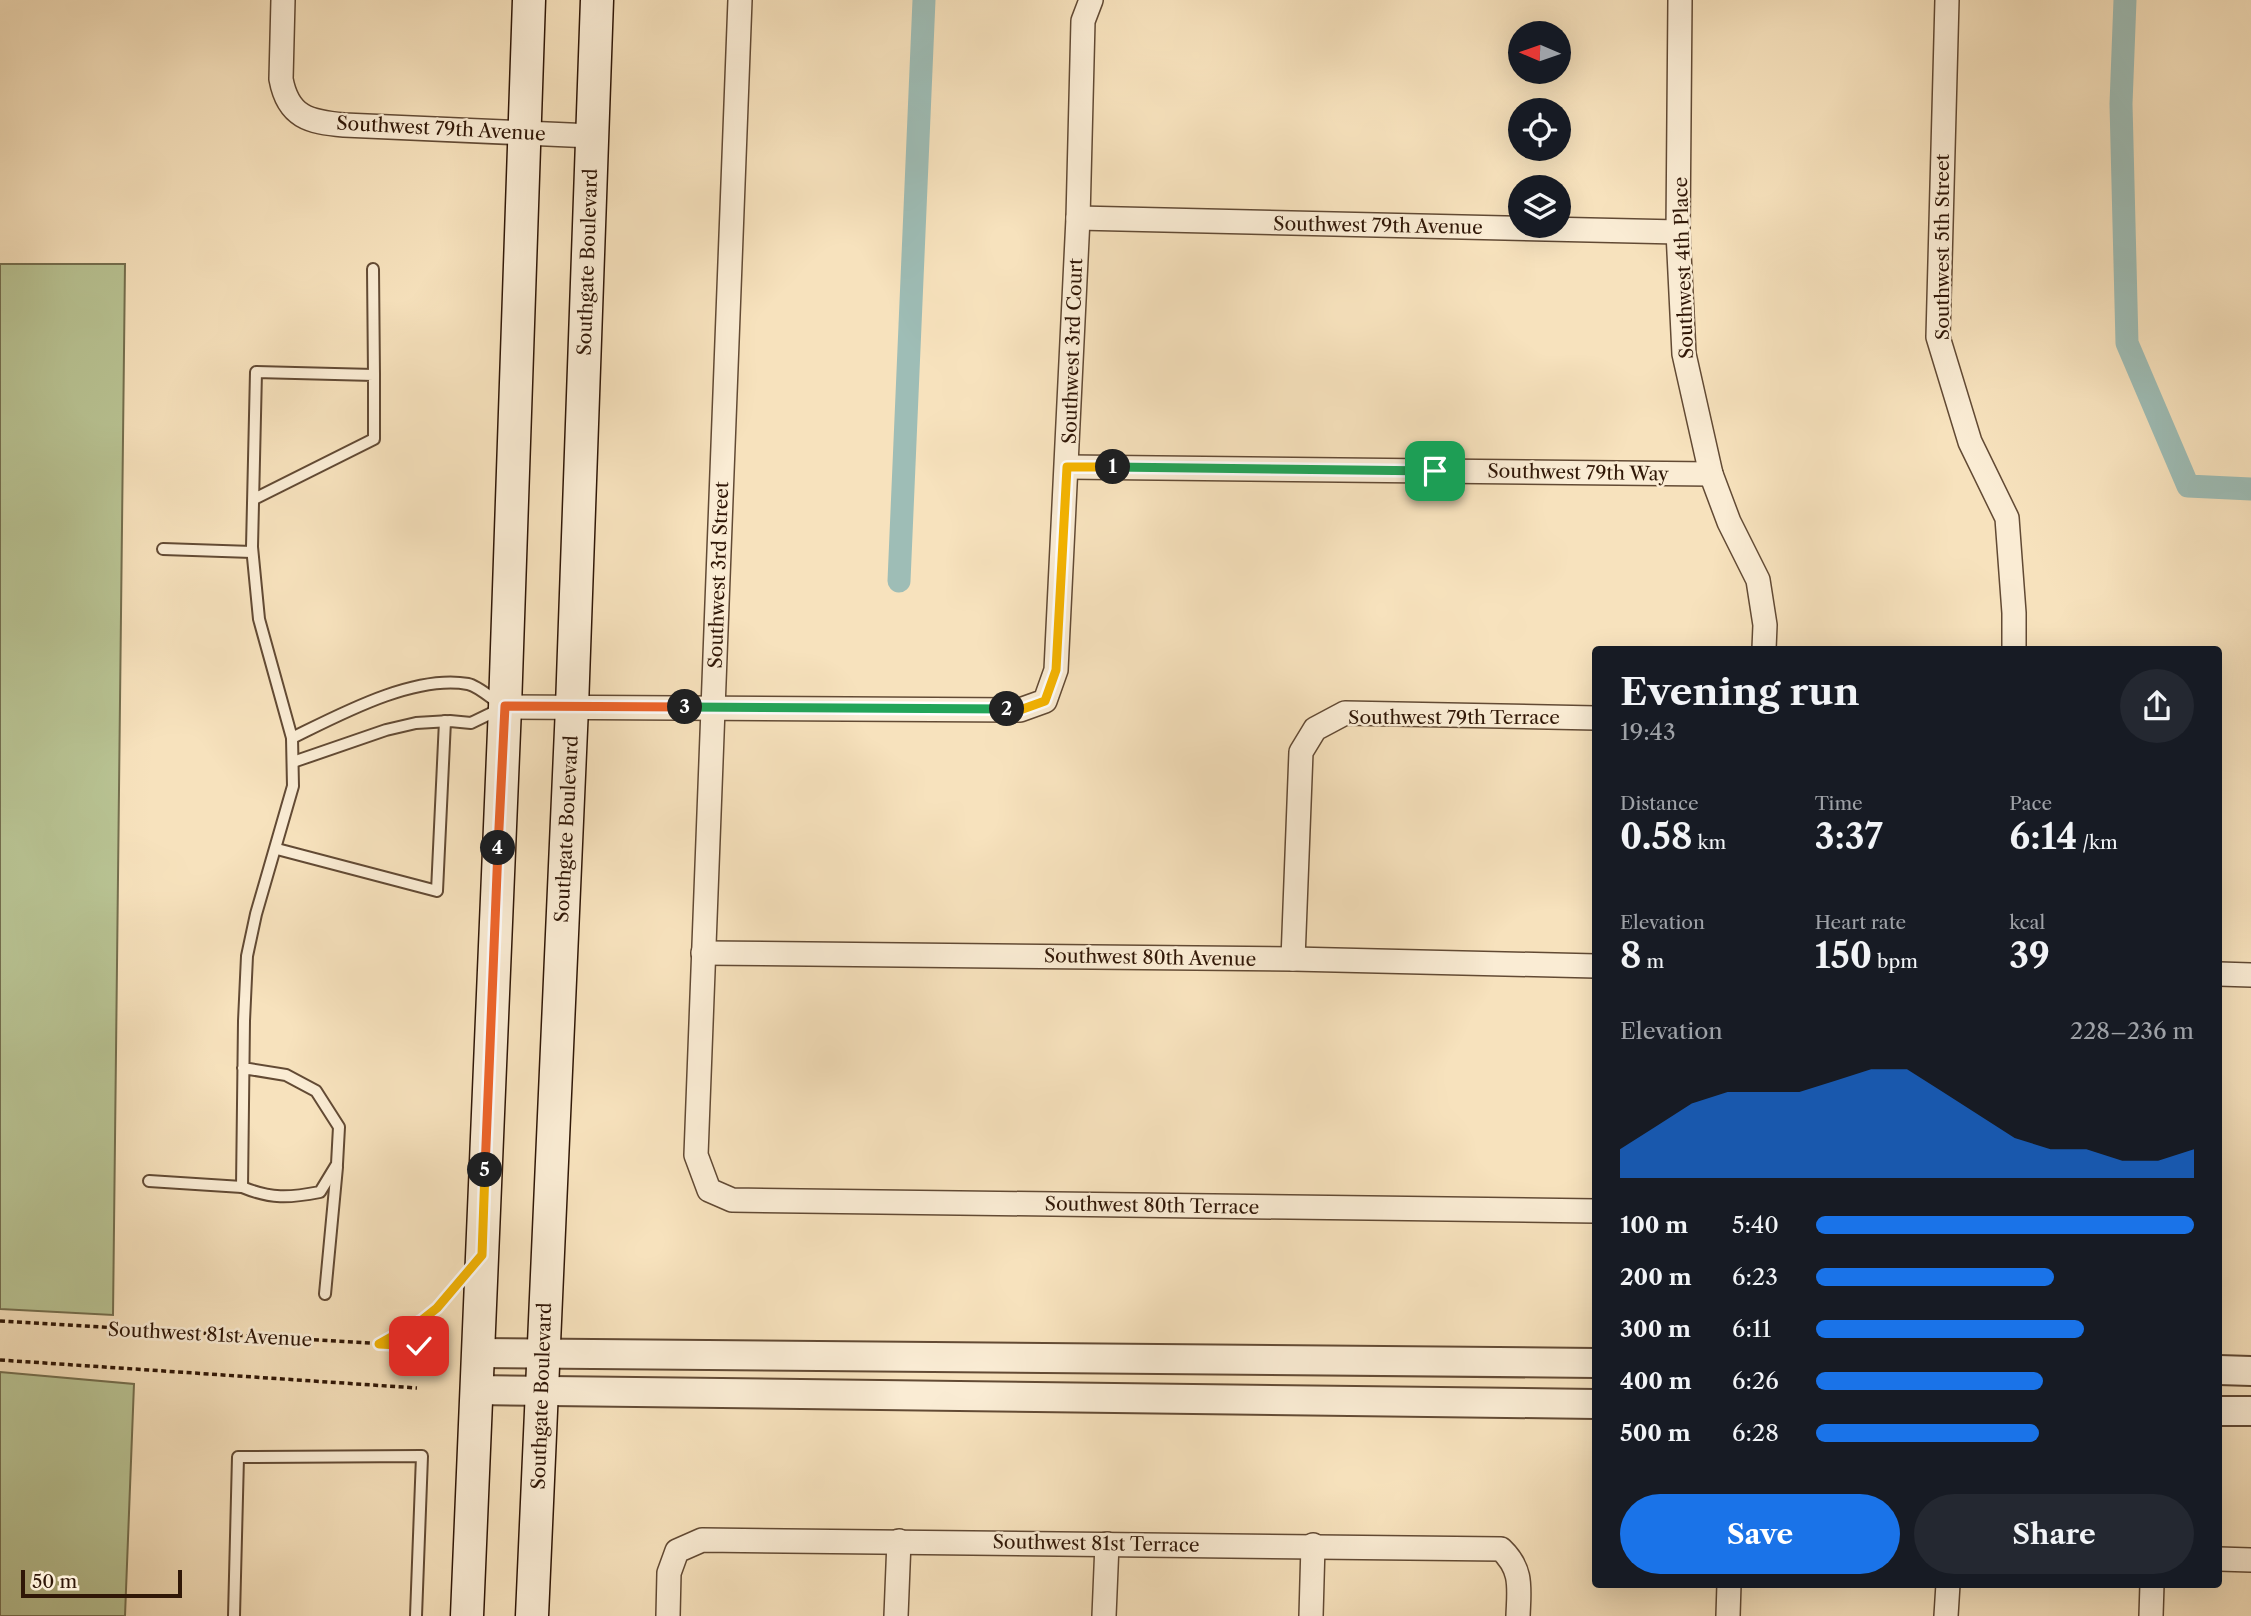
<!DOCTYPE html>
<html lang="en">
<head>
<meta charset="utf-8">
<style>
	body { margin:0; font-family:"Libre Caslon Text",serif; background:#242831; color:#f1f3f6; height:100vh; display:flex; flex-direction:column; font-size:26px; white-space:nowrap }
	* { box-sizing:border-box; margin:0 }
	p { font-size:23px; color:#9ea1a6 }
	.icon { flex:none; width:38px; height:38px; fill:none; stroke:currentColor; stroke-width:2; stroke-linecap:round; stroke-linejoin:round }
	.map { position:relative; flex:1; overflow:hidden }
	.panel { position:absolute; left:1592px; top:646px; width:630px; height:942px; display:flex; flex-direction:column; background:#171b24; border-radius:7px; box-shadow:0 7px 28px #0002 }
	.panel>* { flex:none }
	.needle { width:46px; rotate:272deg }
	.controls { position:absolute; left:1508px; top:21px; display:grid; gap:14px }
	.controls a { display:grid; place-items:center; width:63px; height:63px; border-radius:50%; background:#171b24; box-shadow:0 7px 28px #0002; font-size:35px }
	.scale { position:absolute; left:21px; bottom:18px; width:161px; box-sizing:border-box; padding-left:7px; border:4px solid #301707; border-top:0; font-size:19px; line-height:24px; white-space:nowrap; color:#301707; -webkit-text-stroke:5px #faecd4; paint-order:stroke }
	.pin { position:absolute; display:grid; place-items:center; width:60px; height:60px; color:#fff; margin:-30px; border-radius:14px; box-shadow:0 4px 10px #0006 }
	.km { position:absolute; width:35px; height:35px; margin:-18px; border-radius:50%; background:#222; color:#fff; font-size:19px; line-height:35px; text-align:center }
	.round { display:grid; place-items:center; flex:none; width:74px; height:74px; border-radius:37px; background:#242831 }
	.summary { display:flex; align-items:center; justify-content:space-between; height:119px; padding:0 28px }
	h1 { font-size:38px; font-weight:700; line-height:52px }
	.figures { display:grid; grid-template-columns:repeat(3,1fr); gap:10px; height:119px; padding:7px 28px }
	.figures div { display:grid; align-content:center }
	.figures b { font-size:35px; font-weight:700 }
	.figures small { font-size:19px; font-weight:400 }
	.figures p { font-size:19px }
	.chart { height:196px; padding:14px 28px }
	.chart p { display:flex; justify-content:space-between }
	.chart svg { width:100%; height:126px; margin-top:7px; fill:#1a73e8; opacity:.7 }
	.cta { display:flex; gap:14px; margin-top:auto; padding:14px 28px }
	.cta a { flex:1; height:80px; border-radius:42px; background:#1a73e8; color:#fff; font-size:28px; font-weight:700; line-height:80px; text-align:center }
	.cta a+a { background:#242831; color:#f1f3f6 }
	ul { padding:0 28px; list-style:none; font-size:23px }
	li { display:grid; grid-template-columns:112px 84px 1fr; align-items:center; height:52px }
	li i { height:18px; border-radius:9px; background:#1a73e8 }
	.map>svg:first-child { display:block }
</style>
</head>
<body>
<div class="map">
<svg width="2251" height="1616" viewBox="0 0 2251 1616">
	<rect width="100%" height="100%" fill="#f7e2bd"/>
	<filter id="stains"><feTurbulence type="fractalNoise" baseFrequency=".00286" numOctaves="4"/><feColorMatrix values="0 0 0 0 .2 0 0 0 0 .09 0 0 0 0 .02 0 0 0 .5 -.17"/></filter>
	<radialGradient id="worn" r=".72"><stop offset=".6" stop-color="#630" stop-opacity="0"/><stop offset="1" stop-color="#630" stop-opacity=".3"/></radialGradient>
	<g fill="#b9c494" stroke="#746e4e" stroke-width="2">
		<path d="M 0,264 L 125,264 L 113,1315 L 0,1309 Z"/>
		<path d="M 0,1372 L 134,1384 L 125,1616 L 0,1616 Z"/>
	</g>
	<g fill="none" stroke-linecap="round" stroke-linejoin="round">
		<g stroke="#9ebdb6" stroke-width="23">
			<path d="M 2125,0 L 2121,104 L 2127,343 L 2188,486 L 2251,489"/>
			<path d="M 899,581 L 924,0"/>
		</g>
		<defs>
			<g id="service">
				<path d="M 373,269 L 374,375"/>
				<path d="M 163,549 L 252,552"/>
				<path d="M 292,738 C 339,715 414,674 468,684 C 478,686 491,698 500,704"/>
				<path d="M 293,762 L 386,730 L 416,723 L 450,721 L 471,723 L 502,708"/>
				<path d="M 277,849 L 437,891 L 445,721"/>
				<path d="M 243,1068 L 286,1075 L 316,1091 L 339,1127 L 337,1164 L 320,1192 C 289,1198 271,1199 242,1187 L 244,1021 L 247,956 L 256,914 L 293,786 L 292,738 L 259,619 L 252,547 L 256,372 L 374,375 L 374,439 L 254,499"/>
				<path d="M 149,1181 L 242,1187"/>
				<path d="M 325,1294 L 337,1167"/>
				<path d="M 234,1616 L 238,1457 L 422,1456 L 416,1616"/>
			</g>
			<g id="minor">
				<path d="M 283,0 L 281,79 C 288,117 309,122 344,125 L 592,136"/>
				<path d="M 740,0 L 696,1155 L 709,1190 L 732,1200 L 1596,1211"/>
				<path d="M 1680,0 L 1678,232 L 1684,354 L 1711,474 L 1729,522 L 1758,580 L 1765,625 L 1764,649"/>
				<path d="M 1947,0 L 1938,337 L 1970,442 L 2007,518 L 2014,613 L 2014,649"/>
				<path d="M 1078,218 L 1678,232"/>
				<path d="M 1067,467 L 1711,474"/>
				<path d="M 505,707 L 1020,710 L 1045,701 L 1056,670 L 1078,218 L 1083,21 L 1091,0"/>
				<path d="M 703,953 L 1293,959 L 1596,966"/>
				<path d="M 1293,959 L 1301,752 L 1315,729 L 1345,713 L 1596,718"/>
				<path d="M 2219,974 L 2251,975"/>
				<path d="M 2219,1559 L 2251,1560"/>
				<path d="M 668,1616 L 669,1573 L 677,1551 L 702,1540 L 1501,1549 C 1523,1570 1519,1588 1518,1616"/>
				<path d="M 896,1616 L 899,1541"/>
				<path d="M 1104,1616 L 1107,1544"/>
				<path d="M 1311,1616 L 1313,1545"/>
				<path d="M 1728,1616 L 1729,1584"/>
				<path d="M 1946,1616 L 1948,1584"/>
				<path d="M 2151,1616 L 2152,1584"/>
			</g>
			<g id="tertiary">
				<path d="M 477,1353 L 1596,1363"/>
				<path d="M 2219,1370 L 2251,1371"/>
				<path d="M 476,1390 L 1596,1404"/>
				<path d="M 2219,1411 L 2251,1411"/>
			</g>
			<g id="secondary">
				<path d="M 467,1616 L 505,707 L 529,0"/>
				<path d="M 532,1616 L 572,707 L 597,0"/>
			</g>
		</defs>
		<use href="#service" stroke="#624a34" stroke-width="14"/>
		<use href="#minor" stroke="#624a34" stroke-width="26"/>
		<use href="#tertiary" stroke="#624a34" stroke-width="32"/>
		<use href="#secondary" stroke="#301707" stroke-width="35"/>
		<g stroke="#301707" stroke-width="3.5" stroke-dasharray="5 3.5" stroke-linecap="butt">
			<path d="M 0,1321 L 419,1346"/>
			<path d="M 379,1344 C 407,1328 432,1314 454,1290"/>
			<path d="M 0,1360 L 417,1388"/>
		</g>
		<use href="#service" stroke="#faecd4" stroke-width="10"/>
		<use href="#minor" stroke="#faecd4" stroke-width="23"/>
		<use href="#tertiary" stroke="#faecd4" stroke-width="28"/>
		<use href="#secondary" stroke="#faecd4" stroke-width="32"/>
	</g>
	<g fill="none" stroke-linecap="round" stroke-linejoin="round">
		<defs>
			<path id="split-1" d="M 1113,467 L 1435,471"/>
			<path id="split-2" d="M 1007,709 L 1020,710 L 1045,701 L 1056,670 L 1067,467 L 1113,467"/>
			<path id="split-3" d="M 685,707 L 1007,709"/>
			<path id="split-4" d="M 498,848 L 505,706 L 685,707"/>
			<path id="split-5" d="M 485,1170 L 498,848"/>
			<path id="split-6" d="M 419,1346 L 379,1344 L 422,1320 L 437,1308 L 482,1255 L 485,1170"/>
		</defs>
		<use href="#split-1" stroke="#fff" stroke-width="14"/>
		<use href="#split-2" stroke="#fff" stroke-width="14"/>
		<use href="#split-3" stroke="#fff" stroke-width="14"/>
		<use href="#split-4" stroke="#fff" stroke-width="14"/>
		<use href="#split-5" stroke="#fff" stroke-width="14"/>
		<use href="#split-6" stroke="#fff" stroke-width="14"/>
		<use href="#split-1" stroke="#22a559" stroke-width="9"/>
		<use href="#split-2" stroke="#f5b400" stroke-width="9"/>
		<use href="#split-3" stroke="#22a559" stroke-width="9"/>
		<use href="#split-4" stroke="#f0652b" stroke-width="9"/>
		<use href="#split-5" stroke="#f0652b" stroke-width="9"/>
		<use href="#split-6" stroke="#f5b400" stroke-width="9"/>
	</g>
	<g text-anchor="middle" stroke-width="5" stroke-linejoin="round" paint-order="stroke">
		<g font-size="19" fill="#301707" stroke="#faecd4">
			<text transform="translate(441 128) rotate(3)" y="7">Southwest 79th Avenue</text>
			<text transform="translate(1378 225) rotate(1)" y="7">Southwest 79th Avenue</text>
			<text transform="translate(1942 247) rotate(-90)" y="7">Southwest 5th Street</text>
			<text transform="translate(587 262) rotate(-88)" y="7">Southgate Boulevard</text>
			<text transform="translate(1683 268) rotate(-92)" y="7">Southwest 4th Place</text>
			<text transform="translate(1072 351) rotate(-88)" y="7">Southwest 3rd Court</text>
			<text transform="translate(1578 472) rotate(1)" y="7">Southwest 79th Way</text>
			<text transform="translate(718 575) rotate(-88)" y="7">Southwest 3rd Street</text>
			<text x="1454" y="724">Southwest 79th Terrace</text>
			<text transform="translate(566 829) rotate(-87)" y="7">Southgate Boulevard</text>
			<text transform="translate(1150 957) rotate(1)" y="7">Southwest 80th Avenue</text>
			<text transform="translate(1152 1205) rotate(1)" y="7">Southwest 80th Terrace</text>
			<text transform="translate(210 1334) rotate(3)" y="7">Southwest 81st Avenue</text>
			<text transform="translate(541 1396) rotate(-88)" y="7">Southgate Boulevard</text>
			<text transform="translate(1096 1543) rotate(1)" y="7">Southwest 81st Terrace</text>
		</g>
	</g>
	<rect width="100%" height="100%" filter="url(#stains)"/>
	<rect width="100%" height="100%" fill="url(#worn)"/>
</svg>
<div class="controls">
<a><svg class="needle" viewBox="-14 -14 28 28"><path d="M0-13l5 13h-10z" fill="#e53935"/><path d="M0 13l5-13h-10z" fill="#9ea1a6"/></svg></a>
<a><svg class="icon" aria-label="locate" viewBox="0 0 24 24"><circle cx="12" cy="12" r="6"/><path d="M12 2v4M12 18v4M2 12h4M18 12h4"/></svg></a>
<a><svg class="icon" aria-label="layers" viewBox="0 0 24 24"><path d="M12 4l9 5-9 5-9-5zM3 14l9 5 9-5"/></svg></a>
</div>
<div class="scale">50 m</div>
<div class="pin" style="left:1435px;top:471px;background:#1e9e55"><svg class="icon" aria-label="arrive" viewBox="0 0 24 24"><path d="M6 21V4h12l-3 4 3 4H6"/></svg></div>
<div class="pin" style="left:419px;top:1346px;background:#d93025"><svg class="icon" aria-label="check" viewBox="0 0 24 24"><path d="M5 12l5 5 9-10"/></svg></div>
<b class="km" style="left:1113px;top:467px">1</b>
<b class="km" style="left:1007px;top:709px">2</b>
<b class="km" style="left:685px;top:707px">3</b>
<b class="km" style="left:498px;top:848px">4</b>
<b class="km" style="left:485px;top:1170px">5</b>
<section class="panel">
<div class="summary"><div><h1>Evening run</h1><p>19:43</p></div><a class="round"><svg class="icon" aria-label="share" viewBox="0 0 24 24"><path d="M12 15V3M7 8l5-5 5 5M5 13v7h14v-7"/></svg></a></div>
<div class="figures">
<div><p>Distance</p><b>0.58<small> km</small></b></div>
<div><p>Time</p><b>3:37</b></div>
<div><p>Pace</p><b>6:14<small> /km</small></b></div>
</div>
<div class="figures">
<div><p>Elevation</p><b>8<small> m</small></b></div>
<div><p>Heart rate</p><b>150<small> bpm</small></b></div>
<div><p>kcal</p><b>39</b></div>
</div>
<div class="chart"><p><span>Elevation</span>228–236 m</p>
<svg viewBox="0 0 160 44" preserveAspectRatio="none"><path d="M0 44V34L10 26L20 18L30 14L40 14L50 14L60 10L70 6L80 6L90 14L100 22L110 30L120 34L130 34L140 38L150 38L160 34V44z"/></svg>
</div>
<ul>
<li><b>100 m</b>5:40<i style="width:100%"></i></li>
<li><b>200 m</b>6:23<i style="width:63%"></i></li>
<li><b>300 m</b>6:11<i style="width:71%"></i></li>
<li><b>400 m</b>6:26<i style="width:60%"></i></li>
<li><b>500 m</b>6:28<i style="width:59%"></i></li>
</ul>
<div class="cta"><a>Save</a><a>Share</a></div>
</section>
</div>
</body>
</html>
